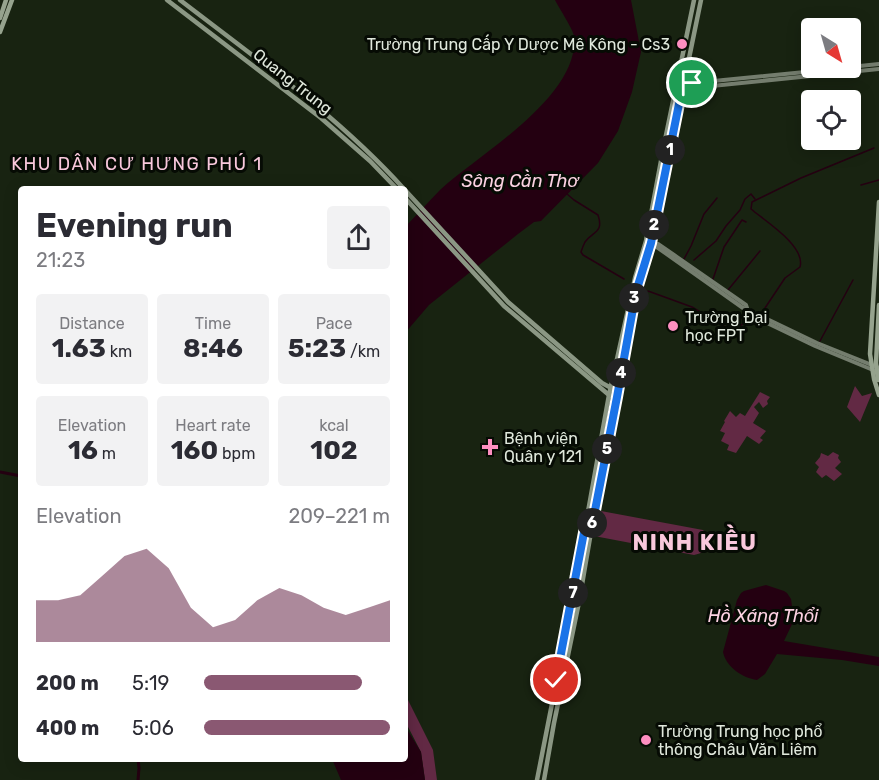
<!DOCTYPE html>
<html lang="en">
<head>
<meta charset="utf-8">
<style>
	body { margin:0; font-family:Rubik,sans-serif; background:#f2f2f3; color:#2b2b33; height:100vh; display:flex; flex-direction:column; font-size:22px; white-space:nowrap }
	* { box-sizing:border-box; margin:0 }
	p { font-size:20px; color:#7c7c81 }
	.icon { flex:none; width:33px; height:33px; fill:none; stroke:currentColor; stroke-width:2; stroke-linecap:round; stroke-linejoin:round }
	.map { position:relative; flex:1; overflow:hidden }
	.sheet { position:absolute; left:18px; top:186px; width:390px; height:576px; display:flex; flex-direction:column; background:#fff; border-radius:6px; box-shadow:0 3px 15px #0003 }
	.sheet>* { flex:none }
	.needle { width:39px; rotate:143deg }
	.fabs { position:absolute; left:801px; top:18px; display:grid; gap:12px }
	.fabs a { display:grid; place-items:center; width:60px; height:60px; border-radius:6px; background:#fff; box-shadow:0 3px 15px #0003; font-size:30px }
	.pin { position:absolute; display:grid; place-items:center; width:51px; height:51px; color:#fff; margin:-26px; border:3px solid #fff; border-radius:50%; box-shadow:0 2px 6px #0007 }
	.km { position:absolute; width:30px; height:30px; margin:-15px; border-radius:50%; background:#222; color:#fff; font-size:16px; line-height:30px; text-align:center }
	.round { display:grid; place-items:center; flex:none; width:63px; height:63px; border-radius:6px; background:#f2f2f3 }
	.overview { display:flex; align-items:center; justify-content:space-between; height:102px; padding:0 18px }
	h1 { font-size:33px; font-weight:700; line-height:45px }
	.stats { display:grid; grid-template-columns:repeat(3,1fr); gap:9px; height:102px; padding:6px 18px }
	.stats div { display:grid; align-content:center; border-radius:6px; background:#f2f2f3; text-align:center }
	.stats b { font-size:26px; font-weight:700 }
	.stats small { font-size:16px; font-weight:400 }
	.stats p { font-size:16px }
	.chart { height:168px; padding:12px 18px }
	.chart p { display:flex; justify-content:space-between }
	.chart svg { width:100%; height:108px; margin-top:6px; fill:#8a5872; opacity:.7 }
	ul { padding:0 18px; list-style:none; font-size:20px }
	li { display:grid; grid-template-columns:96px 72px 1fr; align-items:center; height:45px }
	li i { height:15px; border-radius:8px; background:#8a5872 }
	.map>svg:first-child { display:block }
</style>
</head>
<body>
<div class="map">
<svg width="879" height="780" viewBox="0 0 879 780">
	<rect width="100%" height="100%" fill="#182311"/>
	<g fill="#622944">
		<path d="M 855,386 L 862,396 L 872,393 L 860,422 L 847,407 Z"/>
		<path d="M 760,392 L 770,397 L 767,401 L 768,404 L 763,408 L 759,402 L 754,407 L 759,413 L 753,423 L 766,431 L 760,438 L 763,440 L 759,444 L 747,436 L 736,453 L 727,450 L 729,445 L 721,441 L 725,433 L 720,431 L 725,422 L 724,421 L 730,411 L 736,417 L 740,413 L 745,416 Z"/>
		<path d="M 833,452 L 839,455 L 838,458 L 841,462 L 835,468 L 842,474 L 834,481 L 826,475 L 822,478 L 816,472 L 819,467 L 815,463 L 820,457 L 821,453 L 828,456 Z"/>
		<path d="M 601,511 L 703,530 C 714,542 710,552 694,555 L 594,536 L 598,513 Z"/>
		<path d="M 405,694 L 433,750 L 437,780 L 425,780 L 421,752 L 405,721 Z"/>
	</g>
	<g fill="#240011">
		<path d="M 555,0 L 631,0 L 641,52 L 632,92 L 618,131 L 598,163 L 541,221 L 534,222 L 518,234 L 429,305 L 405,333 L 405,227 C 417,215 428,202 440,190 C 479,154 580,97 574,36 C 573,29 559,8 555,0 Z"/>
		<path d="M 766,585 L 784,591 L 787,593 L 791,599 L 794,620 L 784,641 L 879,657 L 879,666 L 842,660 L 777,654 L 765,674 L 757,680 C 743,678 726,667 723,652 L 737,600 L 741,593 L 744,591 Z"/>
		<path d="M 405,726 L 421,752 L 425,780 L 341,780 L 332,759 L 405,759 Z"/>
	</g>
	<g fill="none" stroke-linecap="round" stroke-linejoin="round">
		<g stroke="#240011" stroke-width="1.5">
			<path d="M 861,185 L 879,180"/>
			<path d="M 567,194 L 574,200 L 598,215 C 604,233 593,231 585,242 C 584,244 582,249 581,252 L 583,255 L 624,279"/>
			<path d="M 684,259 L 691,246 L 704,214 L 717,198"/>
			<path d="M 694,260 L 716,241 L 726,226 L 740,210 L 745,199 L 751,194 L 755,199"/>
			<path d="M 713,279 L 724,247 L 742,220 L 746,222"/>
			<path d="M 728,290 L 760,251"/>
			<path d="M 648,291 L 692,307 L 725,327 L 738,327 L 746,322"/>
			<path d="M 765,308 L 785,278 L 800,267 C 806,246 765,221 751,209 L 752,202 L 801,178 L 874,148"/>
			<path d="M 820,341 L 853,280"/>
		</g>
		<g stroke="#240011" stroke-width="3">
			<path d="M 0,472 L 21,476"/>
			<path d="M 138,759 L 139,768 L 138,780"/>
		</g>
		<g stroke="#747d6e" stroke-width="4">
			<path d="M 850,67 L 879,64"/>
			<path d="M 678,83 L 683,84 L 845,68"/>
			<path d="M 677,88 L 682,89 L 879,69"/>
			<path d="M 651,243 L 743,308 L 747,309 L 765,320 L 765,322 L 815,346 L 873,370"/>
			<path d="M 652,243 L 658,244 L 674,255 L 746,305 L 747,308"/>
			<path d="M 765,320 L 767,319 L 817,343 L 879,368"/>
		</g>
		<g stroke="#8b9784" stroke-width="4.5">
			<path d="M 167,0 L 321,118 L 370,161 L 397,189"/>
			<path d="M 180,0 C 258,60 338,116 404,189"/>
			<path d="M 405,190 L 508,302 L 602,383 L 613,389"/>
			<path d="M 405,198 L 504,306 L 609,395 L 612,396"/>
			<path d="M 537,780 L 570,612 L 609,395 L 635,278 L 646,241 L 664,145 L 694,0"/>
			<path d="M 544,780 L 554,723 L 579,602 L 592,526 L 617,397 L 636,292 L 651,243 L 701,0"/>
		</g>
		<g stroke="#96a38e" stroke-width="4.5">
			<path d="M 0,18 L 6,0"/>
			<path d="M 0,32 L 12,0"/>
			<path d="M 879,202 L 870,354 L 874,379 L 879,395"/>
			<path d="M 878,380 L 876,363 L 879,305"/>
		</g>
	</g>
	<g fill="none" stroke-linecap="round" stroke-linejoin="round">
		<defs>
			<path id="route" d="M 556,680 L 585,527 L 592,526 L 617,397 L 636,292 L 651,243 L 683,84 L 692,83"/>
		</defs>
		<use href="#route" stroke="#fff" stroke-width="12"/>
		<use href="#route" stroke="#1a73e8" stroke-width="8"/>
	</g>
	<g fill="#fd8ec0" stroke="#060b04" stroke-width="2">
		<circle cx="682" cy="44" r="6"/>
		<circle cx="673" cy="326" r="6"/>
		<path d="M487 438h6v6h6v6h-6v6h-6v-6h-6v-6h6z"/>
		<circle cx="646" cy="740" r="6"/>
	</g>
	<g text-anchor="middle" stroke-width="6" stroke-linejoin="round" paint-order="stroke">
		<g font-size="16" fill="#e0e8dc" stroke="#060b04" text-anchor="start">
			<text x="670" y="50" text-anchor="end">Trường Trung Cấp Y Dược Mê Kông - Cs3</text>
			<text x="685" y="323">Trường Đại<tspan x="685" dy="18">học FPT</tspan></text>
			<text x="504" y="444">Bệnh viện<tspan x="504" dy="18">Quân y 121</tspan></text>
			<text x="658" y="737">Trường Trung học phổ<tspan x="658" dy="18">thông Châu Văn Liêm</tspan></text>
		</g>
		<g font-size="16" fill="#e0e8dc" stroke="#060b04">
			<text transform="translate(293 81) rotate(38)" y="6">Quang Trung</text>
		</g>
		<g font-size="18" letter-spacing="1.5" fill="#f9c8dc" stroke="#060b04">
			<text x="137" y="170">KHU DÂN CƯ HƯNG PHÚ 1</text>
		</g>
		<g font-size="18" font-style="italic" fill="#fcd2e2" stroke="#060b04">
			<text x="520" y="187">Sông Cần Thơ</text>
			<text x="763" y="622">Hồ Xáng Thổi</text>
		</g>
		<g font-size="22" font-weight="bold" letter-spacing="1.5" fill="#f9c8dc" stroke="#060b04">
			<text x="695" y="550">NINH KIỀU</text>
		</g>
	</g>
</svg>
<div class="fabs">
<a><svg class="needle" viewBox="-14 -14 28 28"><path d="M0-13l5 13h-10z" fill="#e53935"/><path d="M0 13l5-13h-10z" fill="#7c7c81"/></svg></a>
<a><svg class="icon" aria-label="locate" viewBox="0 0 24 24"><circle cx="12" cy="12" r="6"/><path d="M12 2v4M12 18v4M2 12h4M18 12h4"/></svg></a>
</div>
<div class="pin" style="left:692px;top:83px;background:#1e9e55"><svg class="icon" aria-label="arrive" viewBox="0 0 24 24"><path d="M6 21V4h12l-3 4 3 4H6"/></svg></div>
<div class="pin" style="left:556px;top:680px;background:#d93025"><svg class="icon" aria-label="check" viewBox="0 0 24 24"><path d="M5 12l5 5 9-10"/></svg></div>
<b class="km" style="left:670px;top:150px">1</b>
<b class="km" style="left:654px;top:225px">2</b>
<b class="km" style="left:634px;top:298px">3</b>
<b class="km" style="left:621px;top:373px">4</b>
<b class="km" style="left:607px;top:449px">5</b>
<b class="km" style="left:592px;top:523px">6</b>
<b class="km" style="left:573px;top:593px">7</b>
<section class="sheet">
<div class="overview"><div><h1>Evening run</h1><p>21:23</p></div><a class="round"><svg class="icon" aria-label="share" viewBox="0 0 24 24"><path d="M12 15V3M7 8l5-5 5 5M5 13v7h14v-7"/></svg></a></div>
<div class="stats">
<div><p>Distance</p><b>1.63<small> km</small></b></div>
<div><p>Time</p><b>8:46</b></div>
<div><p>Pace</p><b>5:23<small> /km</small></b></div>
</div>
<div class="stats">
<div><p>Elevation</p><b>16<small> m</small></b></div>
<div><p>Heart rate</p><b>160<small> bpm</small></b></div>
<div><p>kcal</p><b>102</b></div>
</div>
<div class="chart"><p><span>Elevation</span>209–221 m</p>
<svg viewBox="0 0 160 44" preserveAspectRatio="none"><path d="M0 44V27L10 27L20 25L30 17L40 9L50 6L60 14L70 30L80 38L90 35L100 27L110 22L120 25L130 30L140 33L150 30L160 27V44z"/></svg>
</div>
<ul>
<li><b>200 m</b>5:19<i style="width:85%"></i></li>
<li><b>400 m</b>5:06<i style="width:100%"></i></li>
</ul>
</section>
</div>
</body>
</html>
